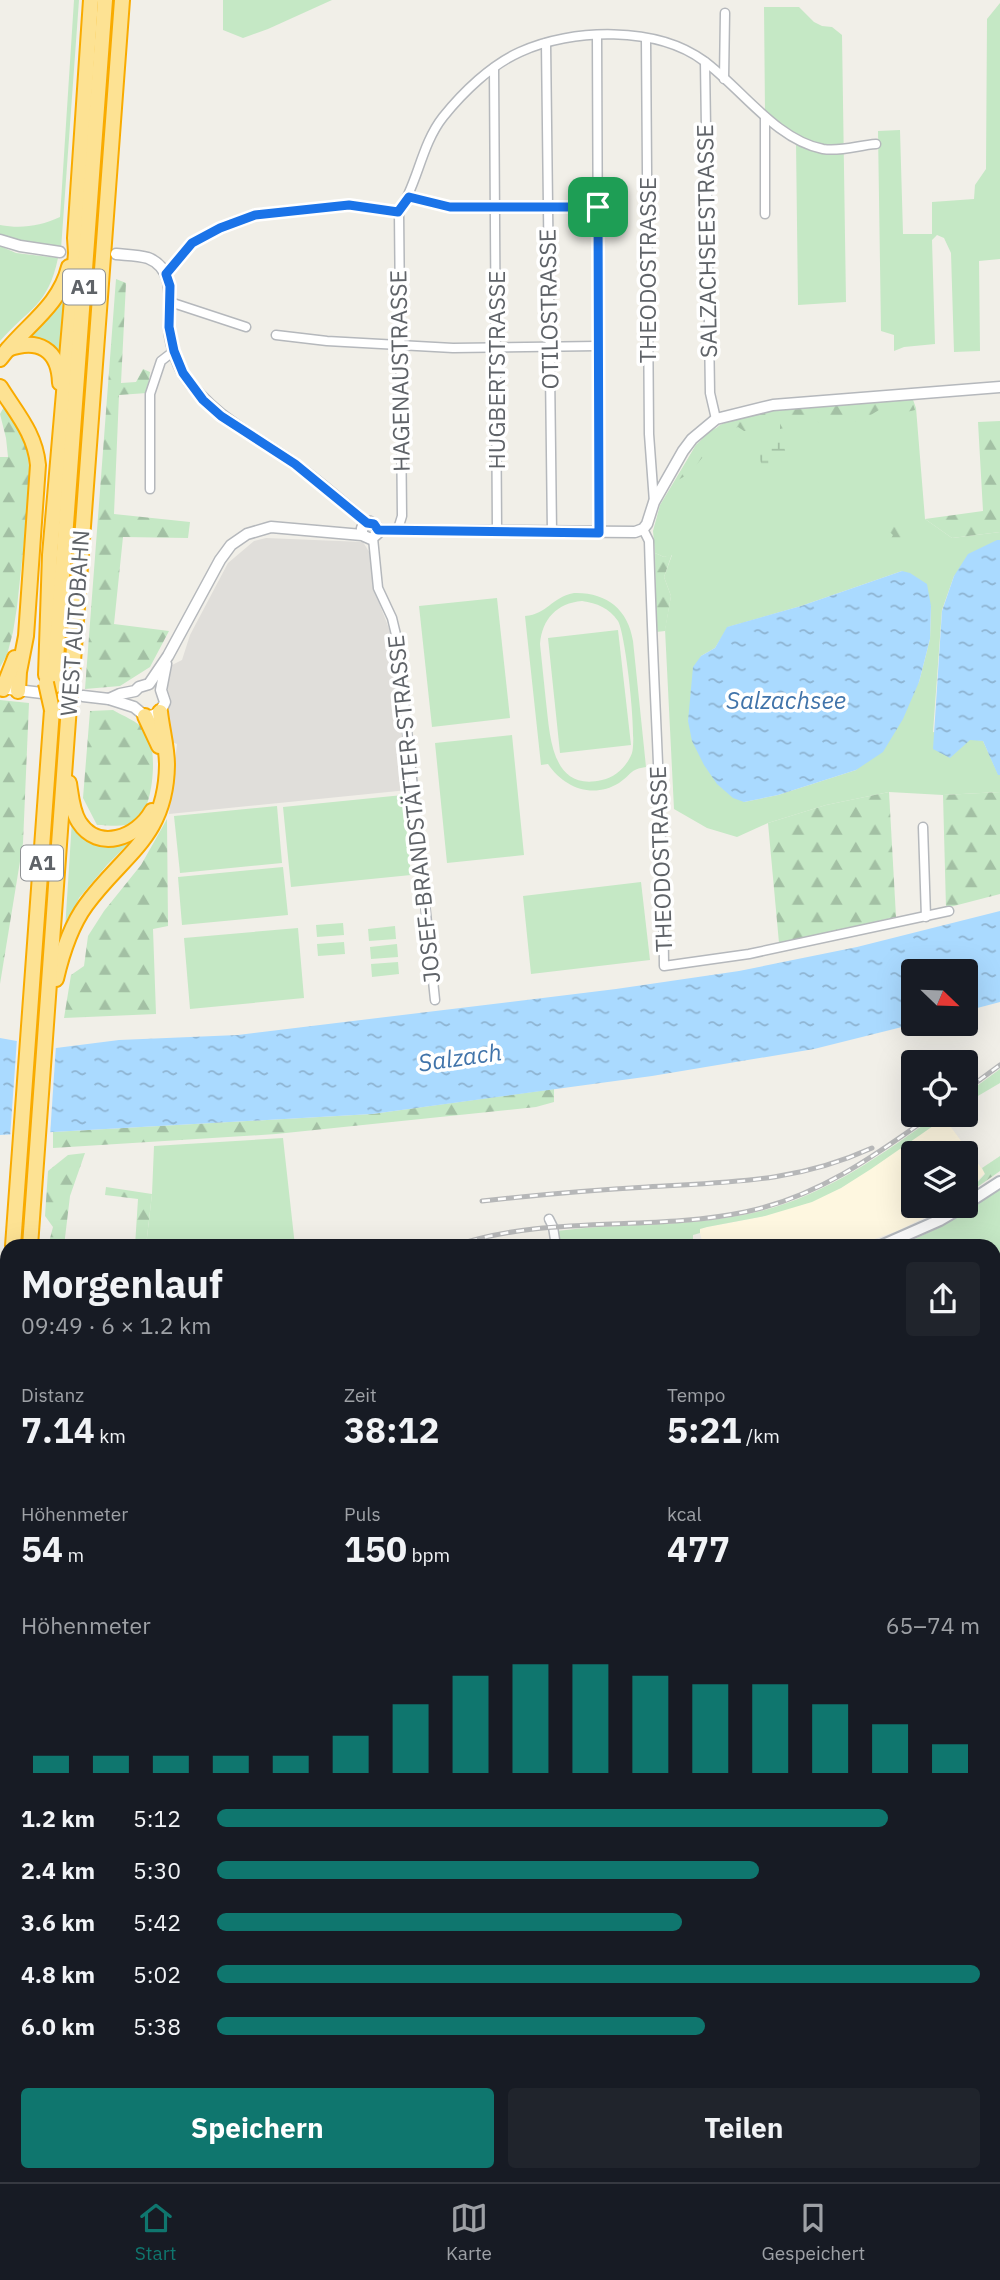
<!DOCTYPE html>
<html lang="de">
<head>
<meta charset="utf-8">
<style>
	body { margin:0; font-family:"IBM Plex Sans",sans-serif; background:#20242c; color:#f1f3f6; height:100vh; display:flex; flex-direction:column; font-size:26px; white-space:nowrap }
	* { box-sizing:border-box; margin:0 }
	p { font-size:23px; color:#9ea1a6 }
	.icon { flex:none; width:38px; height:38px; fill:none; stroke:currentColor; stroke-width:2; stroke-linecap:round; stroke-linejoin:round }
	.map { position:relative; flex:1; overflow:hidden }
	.side { position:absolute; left:0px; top:1239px; width:1001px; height:943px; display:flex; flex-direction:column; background:#171b24; border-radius:21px 21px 0 0; box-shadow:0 7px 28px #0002 }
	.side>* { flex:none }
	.needle { width:46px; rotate:113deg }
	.buttons { position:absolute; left:901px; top:959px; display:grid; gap:14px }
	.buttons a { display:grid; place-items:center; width:77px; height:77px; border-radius:7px; background:#171b24; box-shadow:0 7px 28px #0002; font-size:35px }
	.pin { position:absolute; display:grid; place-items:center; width:60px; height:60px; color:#fff; margin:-30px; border-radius:14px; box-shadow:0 4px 10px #0006 }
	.round { display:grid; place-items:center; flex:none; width:74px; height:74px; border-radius:7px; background:#20242c }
	.summary { display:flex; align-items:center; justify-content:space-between; height:119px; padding:0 21px }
	h1 { font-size:38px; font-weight:700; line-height:52px }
	.figures { display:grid; grid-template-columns:repeat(3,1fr); gap:10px; height:119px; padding:7px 21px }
	.figures div { display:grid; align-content:center }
	.figures b { font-size:35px; font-weight:700 }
	.figures small { font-size:19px; font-weight:400 }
	.figures p { font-size:19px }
	.chart { height:196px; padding:14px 21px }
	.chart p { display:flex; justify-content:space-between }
	.chart svg { width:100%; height:126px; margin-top:7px; stroke:#0f766e; stroke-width:6 }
	.cta { display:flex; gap:14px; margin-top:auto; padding:14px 21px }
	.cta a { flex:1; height:80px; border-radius:7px; background:#0f766e; color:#fff; font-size:28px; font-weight:700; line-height:80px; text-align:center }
	.cta a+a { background:#20242c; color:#f1f3f6 }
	ul { padding:0 21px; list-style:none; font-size:23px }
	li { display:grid; grid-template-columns:112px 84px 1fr; align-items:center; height:52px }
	li i { height:18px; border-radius:9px; background:#0f766e }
	.dock { display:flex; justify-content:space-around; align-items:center; height:98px; border-top:2px solid #363941; background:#171b24; font-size:19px; color:#9ea1a6 }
	.dock a { display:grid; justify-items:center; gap:4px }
	.dock .current { color:#0f766e }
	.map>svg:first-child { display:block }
</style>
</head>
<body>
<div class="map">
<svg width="1000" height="2182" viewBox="0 0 1000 2182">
	<defs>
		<pattern id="forest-firs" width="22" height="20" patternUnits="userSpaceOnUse" patternTransform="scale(1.75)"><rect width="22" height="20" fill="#c5e8c5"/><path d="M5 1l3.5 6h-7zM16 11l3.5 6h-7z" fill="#a3c0a4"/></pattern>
		<pattern id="wetland-marsh" width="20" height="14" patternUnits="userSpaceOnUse" patternTransform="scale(1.75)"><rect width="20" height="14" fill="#c5e8c5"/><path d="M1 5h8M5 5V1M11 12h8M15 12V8" fill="none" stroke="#a3c0a4"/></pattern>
		<pattern id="water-ripples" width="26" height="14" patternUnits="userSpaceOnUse" patternTransform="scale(1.75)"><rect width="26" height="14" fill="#aadaff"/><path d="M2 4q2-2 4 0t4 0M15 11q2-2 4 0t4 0" fill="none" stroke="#8eb4d2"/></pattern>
	</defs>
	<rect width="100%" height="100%" fill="#f1efe8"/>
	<path fill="#fef7e0" d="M 940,1121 L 943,1125 L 950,1126 L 985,1173 L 966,1193 L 966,1153 L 914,1153 L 914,1206 L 947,1206 L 930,1215 L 897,1231 L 855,1246 L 849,1246 L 845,1243 L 834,1246 L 717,1246 L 702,1241 L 699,1229 L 707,1227 L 765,1216 L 841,1188 Z"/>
	<path fill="#e0deda" d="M 266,538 L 363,542 L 371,555 L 373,587 L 393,639 L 408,790 L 169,814 L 177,744 L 169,741 L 166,714 L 171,699 L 167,687 L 168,674 L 172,665 L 182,660 L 190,635 L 228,563 L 254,541 Z"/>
	<g fill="#c5e8c5" fill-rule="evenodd">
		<path d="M 74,0 L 79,0 L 61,249 L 18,241 L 0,235 L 0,225 C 22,229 40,226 60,217 Z"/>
		<path d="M 223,0 L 332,0 L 268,29 L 243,38 L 223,30 Z"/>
		<path d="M 1000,3 L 1000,259 L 979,261 L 980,351 L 954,352 L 951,253 L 944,238 L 937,235 L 932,240 L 935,344 L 904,347 L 894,351 L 894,335 L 881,331 L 878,131 L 900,130 L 903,234 L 932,234 L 932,202 L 974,199 L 975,185 L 986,169 L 987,19 Z"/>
		<path d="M 764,7 L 799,7 L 814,22 L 822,26 L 832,27 L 842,35 L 846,302 L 798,305 L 796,141 L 791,132 L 765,113 Z"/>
		<path d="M 0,246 L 16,253 L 58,258 C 48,306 29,308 0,341 Z"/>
		<path d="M 67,290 L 62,359 L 24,338 Z"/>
		<path d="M 912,397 L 916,408 L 925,519 L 952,538 L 1000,532 L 1000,540 L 954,576 L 942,610 L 933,732 L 983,741 L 998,774 L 1000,775 L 1000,792 L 943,795 L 889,792 L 826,805 L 768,823 L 737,837 L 707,828 L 674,809 L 665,629 L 671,596 L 664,577 L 672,555 L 664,557 L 655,553 L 653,531 L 660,505 L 696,445 L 720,425 L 741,416 L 769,411 ZM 902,571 L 931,606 L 930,639 L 919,682 L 856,770 L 778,795 L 744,802 L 688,721 L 701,656 L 715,648 L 728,627 L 801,606 Z"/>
		<path d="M 574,593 C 606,592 628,609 633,641 L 646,767 C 630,769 631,775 619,783 C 593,799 564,788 548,764 L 541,765 L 525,616 C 548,614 550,598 574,593 ZM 582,601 C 597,603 609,608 618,621 C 626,635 637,738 632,753 C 627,766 616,777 602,780 C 551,792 550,735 546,702 C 544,683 542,663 540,644 C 542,619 557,603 582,601 Z"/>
		<path d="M 497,598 L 510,718 L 432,727 L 419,606 Z"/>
		<path d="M 618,630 L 631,745 L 560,753 L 548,638 Z"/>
		<path d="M 512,735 L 524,855 L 447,863 L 435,743 Z"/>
		<path d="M 403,795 L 411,875 L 291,887 L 283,807 Z"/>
		<path d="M 277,806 L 282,863 L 180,873 L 174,816 Z"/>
		<path d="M 72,820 L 87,837 L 135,837 L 107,865 L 79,898 L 65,930 Z"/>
		<path d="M 283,867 L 288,915 L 182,925 L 178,877 Z"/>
		<path d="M 641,882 L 650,960 L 531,974 L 523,896 Z"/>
		<path d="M 343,923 L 344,935 L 317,937 L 316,925 Z"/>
		<path d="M 395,926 L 396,939 L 369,941 L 368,929 Z"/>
		<path d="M 298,928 L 304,998 L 190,1009 L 184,938 Z"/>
		<path d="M 344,942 L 345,954 L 318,956 L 317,944 Z"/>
		<path d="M 397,944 L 398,957 L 371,959 L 370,947 Z"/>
		<path d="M 398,962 L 399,974 L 372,977 L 371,964 Z"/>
		<path d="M 1000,1069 L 1000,1083 L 966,1103 L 966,1094 Z"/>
		<path d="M 937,1115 L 949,1115 L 871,1169 L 841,1188 L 812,1202 L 765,1216 L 707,1227 L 700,1229 L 700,1233 L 693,1235 L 693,1242 L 594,1243 L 587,1246 L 559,1246 L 557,1231 C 618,1223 682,1227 743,1215 C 818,1201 877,1158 937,1115 Z"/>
		<path d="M 283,1138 L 295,1246 L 146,1246 L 152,1194 L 154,1146 Z"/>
		<path d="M 1000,1189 L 1000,1256 L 994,1258 L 994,1246 L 900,1246 L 942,1226 Z"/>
		<path d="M 1000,1633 L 1000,1888 L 994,1897 L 994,1639 Z"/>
		<path d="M 7,1760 L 7,1937 L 0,1943 L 0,1779 Z"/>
		<path d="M 1000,1896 L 1000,1957 L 994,1962 L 994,1904 Z"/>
		<path d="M 7,2125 L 7,2175 L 113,2175 L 108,2182 L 0,2182 L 0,2131 Z"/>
		<path d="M 1000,2126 L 1000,2182 L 944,2182 L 951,2175 L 994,2175 L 994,2132 Z"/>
		<path d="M 137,2175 L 380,2175 L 412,2180 L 417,2175 L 701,2175 L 693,2182 L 128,2182 Z"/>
		<path d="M 708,2175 L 815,2175 L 810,2182 L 699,2182 Z"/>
	</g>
	<g fill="url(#forest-firs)">
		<path d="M 116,279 L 126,283 L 121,383 L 136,382 L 143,369 L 150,372 L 147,393 L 119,395 L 114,514 L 190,522 L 188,538 L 123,537 L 114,624 L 169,631 L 150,667 L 120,686 L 85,689 Z"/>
		<path d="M 911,398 L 915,410 L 898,414 L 879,410 L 859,422 L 835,419 L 827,428 L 815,420 L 780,429 L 780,419 L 768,430 L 744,431 L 738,427 C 707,438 703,468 678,480 L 677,478 L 696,445 L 710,431 L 741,417 L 769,411 Z"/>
		<path d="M 5,405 L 26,442 L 29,466 L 29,496 L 17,607 L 13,632 L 7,655 L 0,667 L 0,457 L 8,457 L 6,438 L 0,414 Z"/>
		<path d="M 1000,421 L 1000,532 L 952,538 L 925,519 L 983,511 L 978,422 Z"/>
		<path d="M 890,520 L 906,529 L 908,545 L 894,545 L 889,542 L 893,535 L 881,524 Z"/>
		<path d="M 655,553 L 664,557 L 672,554 L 664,577 L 671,596 L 665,631 L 656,632 Z"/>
		<path d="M 0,700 L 29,703 L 23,843 L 0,984 Z"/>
		<path d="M 113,710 C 123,716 137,721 145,730 C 159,745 154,812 135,822 C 124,828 108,825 97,825 L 83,798 L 90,711 Z"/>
		<path d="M 889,792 L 896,917 L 779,943 L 768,823 L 826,805 Z"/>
		<path d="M 1000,792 L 1000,894 L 946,908 L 943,795 Z"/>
		<path d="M 167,819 L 168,926 L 153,929 L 156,1014 L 64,1018 L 71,975 L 84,966 L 88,936 L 104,911 L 141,865 Z"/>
		<path d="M 554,1089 L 554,1102 L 536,1107 L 276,1134 L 53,1148 L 53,1132 L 372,1114 Z"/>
		<path d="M 85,1153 L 70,1196 L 64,1246 L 48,1246 L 53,1227 L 45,1216 L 48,1171 L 68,1155 Z"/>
		<path d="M 1000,1156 L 1000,1171 L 966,1195 L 985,1174 L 982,1168 Z"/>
		<path d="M 106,1187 L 152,1194 L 146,1246 L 135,1246 L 138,1199 L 105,1195 Z"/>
		<path d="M 1000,1957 L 1000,2126 L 994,2132 L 994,1962 Z"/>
		<path d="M 815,2175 L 951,2175 L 944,2182 L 810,2182 Z"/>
	</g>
	<path fill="url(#wetland-marsh)" d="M 782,439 L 787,458 L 763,469 L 755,444 Z"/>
	<g fill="url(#water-ripples)">
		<path d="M 997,540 L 1000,540 L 1000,775 L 998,775 L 983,741 L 970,740 L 950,758 L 933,749 L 942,611 L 954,576 L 968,554 Z"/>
		<path d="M 902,571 L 910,573 L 927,584 L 931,606 L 930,639 L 919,682 L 903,719 L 883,752 L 856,770 L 778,795 L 744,802 L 733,798 L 717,784 L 704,765 L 692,741 L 688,721 L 693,667 L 701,656 L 715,648 L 727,627 L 801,606 Z"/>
		<path d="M 1000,911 L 1000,1002 L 966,1011 L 966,971 L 914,971 L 914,1024 L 814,1049 L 652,1076 L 372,1114 L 0,1135 L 0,1038 L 56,1048 L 119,1040 L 238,1035 L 616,989 L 739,971 L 857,947 Z"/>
	</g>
	<path fill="#f1efe8" d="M 17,1039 L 56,1045 L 50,1136 L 10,1138 Z"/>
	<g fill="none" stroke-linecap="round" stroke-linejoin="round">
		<defs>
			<g id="minor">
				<path d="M 597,35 L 599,533"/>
				<path d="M 646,39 L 649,434 L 654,502"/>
				<path d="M 546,43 L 552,533"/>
				<path d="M 705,62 L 710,393 L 716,419"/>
				<path d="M 494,68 L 497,531"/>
				<path d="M 724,79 L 725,13"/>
				<path d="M 409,197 L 450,207 L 598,207"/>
				<path d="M 765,214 L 765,117"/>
				<path d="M 166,274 L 192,243 L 220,228 L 255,214 L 349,205 L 399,212 C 418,183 421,145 443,117 C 463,92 491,65 520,52 C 572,28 657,26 704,61 C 741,88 776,140 823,149 C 841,152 859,145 876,144"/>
				<path d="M 170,302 L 246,327"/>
				<path d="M 276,335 L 327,341 L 453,348 L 598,346"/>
				<path d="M 150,489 L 150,394 L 161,361 L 174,351"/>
				<path d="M 398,529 L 402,516 L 399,212"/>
				<path d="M 643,529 L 649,541 C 653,683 663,824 664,966 L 749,954 L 949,911"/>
				<path d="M 373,538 L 378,588 L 392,618 L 398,643 L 435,1000"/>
				<path d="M 923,827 L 926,917"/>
				<path d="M 549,1219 L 553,1227 L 556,1246"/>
				<path d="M 685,1246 L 706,1246"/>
				<path d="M 994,1263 L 1000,1260"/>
				<path d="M 1000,1323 L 995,1327 L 1000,1334"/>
				<path d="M 994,1418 L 1000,1416"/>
				<path d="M 0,1959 L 7,1963"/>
				<path d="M 415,2175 L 421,2182"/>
			</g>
			<g id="tertiary">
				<path d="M 0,240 L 20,246 L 60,252"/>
				<path d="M 116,254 C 125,255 138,255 148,258 C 176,269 169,301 169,324 C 169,340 176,362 184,375 C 211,415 253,435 292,462 C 318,480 342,502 367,523"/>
				<path d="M 378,530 L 635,532 L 643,529 L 647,524 L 654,502 L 683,451 L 692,439 L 716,419 L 773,405 L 1000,387"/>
				<path d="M 0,688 L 42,693"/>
				<path d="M 83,696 L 109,699 L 134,707 L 145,716 C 155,717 161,712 165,702 L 161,690 L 166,664"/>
				<path d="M 109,699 L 120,694 L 135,691 L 139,687 L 149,684 L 168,656 L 220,560 L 231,545 L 247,534 L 271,527 L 362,535 L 371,539 L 378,533 L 376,526 L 370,522 L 362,528 L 362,535"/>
			</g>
			<g id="secondary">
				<path d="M 966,1204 L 1000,1182"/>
				<path d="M 881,1246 L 940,1220 L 964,1206"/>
			</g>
			<g id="motorway">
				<path d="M 8,349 C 38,338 59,349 60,383"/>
				<path d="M 0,359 C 23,327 59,308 69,267"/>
				<path d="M 0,387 C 16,413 35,433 38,465 L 26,636 L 19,672 L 18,691"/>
				<path d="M 46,675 L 50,555 L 76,253 L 75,238 L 91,0"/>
				<path d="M 54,686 L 105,0"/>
				<path d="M 71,688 L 122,0"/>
				<path d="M 3,689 L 15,658"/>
				<path d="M 145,716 L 159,746"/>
				<path d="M 69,783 C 71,796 72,811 79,822 C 98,852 137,838 152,811"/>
				<path d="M 56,979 C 62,953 70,927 86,905 C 123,854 166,838 167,765 C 167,747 162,730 160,712"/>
				<path d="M 13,1246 L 52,710"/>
				<path d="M 30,1246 L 69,706"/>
				<path d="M 0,1315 L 7,1291"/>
				<path d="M 0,1437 L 7,1339"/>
				<path d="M 0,1637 L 4,1596"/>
			</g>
		</defs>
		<use href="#minor" stroke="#b5b8bc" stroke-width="11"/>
		<use href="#tertiary" stroke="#b5b8bc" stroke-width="13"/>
		<use href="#secondary" stroke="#b6babf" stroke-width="14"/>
		<use href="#motorway" stroke="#f9ab00" stroke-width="18"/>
		<use href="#minor" stroke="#fff" stroke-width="8"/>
		<use href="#tertiary" stroke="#fff" stroke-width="10"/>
		<use href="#secondary" stroke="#fff" stroke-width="10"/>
		<use href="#motorway" stroke="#fde293" stroke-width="14"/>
		<defs>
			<g id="rail">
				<path d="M 966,1090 L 1000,1065"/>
				<path d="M 482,1201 C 537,1195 592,1190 647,1187 C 729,1182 795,1183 872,1148"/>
				<path d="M 454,1246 C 548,1214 649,1232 745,1212 C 817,1197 873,1157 932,1115"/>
				<path d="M 0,1478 L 7,1474"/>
			</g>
		</defs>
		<use href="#rail" stroke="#b6b7b8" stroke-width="5"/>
		<use href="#rail" stroke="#fff" stroke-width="2.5" stroke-dasharray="8" stroke-linecap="butt"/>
		<defs>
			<g id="motorway-bridge">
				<path d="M 46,683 L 52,710"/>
				<path d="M 69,706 L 71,688"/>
				<path d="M 4,1596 L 7,1558"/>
			</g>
		</defs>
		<use href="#motorway-bridge" stroke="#f9ab00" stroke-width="18" stroke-linecap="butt"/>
		<use href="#motorway-bridge" stroke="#fde293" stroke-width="14"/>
	</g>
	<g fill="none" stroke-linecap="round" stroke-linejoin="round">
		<defs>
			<path id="route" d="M 409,197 L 450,207 L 598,207 L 599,533 L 378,530 L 374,524 L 367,523 L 295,464 L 221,416 L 203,400 L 183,373 L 174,351 L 169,327 L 170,286 L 166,274 L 192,243 L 220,228 L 255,215 L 349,205 L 398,212 Z"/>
		</defs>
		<use href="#route" stroke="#fff" stroke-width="14"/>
		<use href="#route" stroke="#1a73e8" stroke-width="9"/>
	</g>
	<g text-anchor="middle" stroke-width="7" stroke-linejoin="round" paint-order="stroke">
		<g fill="#fff" stroke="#8f9295" stroke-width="2">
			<rect x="63" y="269.5" width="42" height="35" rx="5"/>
			<rect x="21" y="845.5" width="42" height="35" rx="5"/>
		</g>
		<g font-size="21" font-weight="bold" fill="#5f6368">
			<text x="84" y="294">A1</text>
			<text x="42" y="870">A1</text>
		</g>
		<g font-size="23" fill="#5f6368" stroke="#fff">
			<text transform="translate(707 241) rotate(-91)" y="8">SALZACHSEESTRASSE</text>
			<text transform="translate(648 270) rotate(-90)" y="8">THEODOSTRASSE</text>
			<text transform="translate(549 309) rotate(-91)" y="8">OTILOSTRASSE</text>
			<text transform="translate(497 370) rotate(-90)" y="8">HUGBERTSTRASSE</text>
			<text transform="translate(400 371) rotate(-91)" y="8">HAGENAUSTRASSE</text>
			<text transform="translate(75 623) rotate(-86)" y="8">WEST AUTOBAHN</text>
			<text transform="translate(414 809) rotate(-96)" y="8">JOSEF-BRANDSTÄTTER-STRASSE</text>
			<text transform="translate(661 859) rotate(-92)" y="8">THEODOSTRASSE</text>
		</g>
		<g font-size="24" font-style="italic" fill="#4174aa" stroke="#fff">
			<text x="786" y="709">Salzachsee</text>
			<text transform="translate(460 1058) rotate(-8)" y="8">Salzach</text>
		</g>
	</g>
</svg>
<div class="buttons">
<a><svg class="needle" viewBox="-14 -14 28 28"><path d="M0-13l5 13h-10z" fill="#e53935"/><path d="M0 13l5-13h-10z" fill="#9ea1a6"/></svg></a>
<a><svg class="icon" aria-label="locate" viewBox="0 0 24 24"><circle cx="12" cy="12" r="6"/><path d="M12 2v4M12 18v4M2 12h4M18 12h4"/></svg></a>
<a><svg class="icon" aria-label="layers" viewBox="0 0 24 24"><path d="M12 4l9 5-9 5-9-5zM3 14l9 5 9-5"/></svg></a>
</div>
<div class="pin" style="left:598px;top:207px;background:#1e9e55"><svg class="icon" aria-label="arrive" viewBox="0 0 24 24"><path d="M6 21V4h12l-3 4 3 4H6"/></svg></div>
<section class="side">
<div class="summary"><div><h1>Morgenlauf</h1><p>09:49 · 6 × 1.2 km</p></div><a class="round"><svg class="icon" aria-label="share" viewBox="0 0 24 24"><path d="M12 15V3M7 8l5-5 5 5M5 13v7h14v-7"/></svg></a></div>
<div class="figures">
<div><p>Distanz</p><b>7.14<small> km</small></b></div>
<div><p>Zeit</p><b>38:12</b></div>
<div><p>Tempo</p><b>5:21<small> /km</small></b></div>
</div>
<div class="figures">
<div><p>Höhenmeter</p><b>54<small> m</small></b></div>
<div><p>Puls</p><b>150<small> bpm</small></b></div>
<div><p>kcal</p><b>477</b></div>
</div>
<div class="chart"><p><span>Höhenmeter</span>65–74 m</p>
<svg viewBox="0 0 160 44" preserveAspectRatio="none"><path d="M5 44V38M15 44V38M25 44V38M35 44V38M45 44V38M55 44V31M65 44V20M75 44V10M85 44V6M95 44V6M105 44V10M115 44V13M125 44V13M135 44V20M145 44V27M155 44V34"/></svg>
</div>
<ul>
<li><b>1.2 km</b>5:12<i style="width:88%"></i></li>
<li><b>2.4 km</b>5:30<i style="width:71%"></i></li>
<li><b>3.6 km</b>5:42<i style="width:61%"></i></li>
<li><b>4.8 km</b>5:02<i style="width:100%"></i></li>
<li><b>6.0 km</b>5:38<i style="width:64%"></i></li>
</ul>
<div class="cta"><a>Speichern</a><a>Teilen</a></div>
</section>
</div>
<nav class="dock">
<a class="current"><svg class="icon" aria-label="home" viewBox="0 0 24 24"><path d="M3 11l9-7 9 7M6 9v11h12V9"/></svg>Start</a>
<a><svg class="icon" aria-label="map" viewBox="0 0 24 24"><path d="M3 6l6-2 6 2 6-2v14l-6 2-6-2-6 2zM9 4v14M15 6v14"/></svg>Karte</a>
<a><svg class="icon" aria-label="saved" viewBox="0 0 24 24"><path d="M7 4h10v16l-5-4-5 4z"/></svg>Gespeichert</a>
</nav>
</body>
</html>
